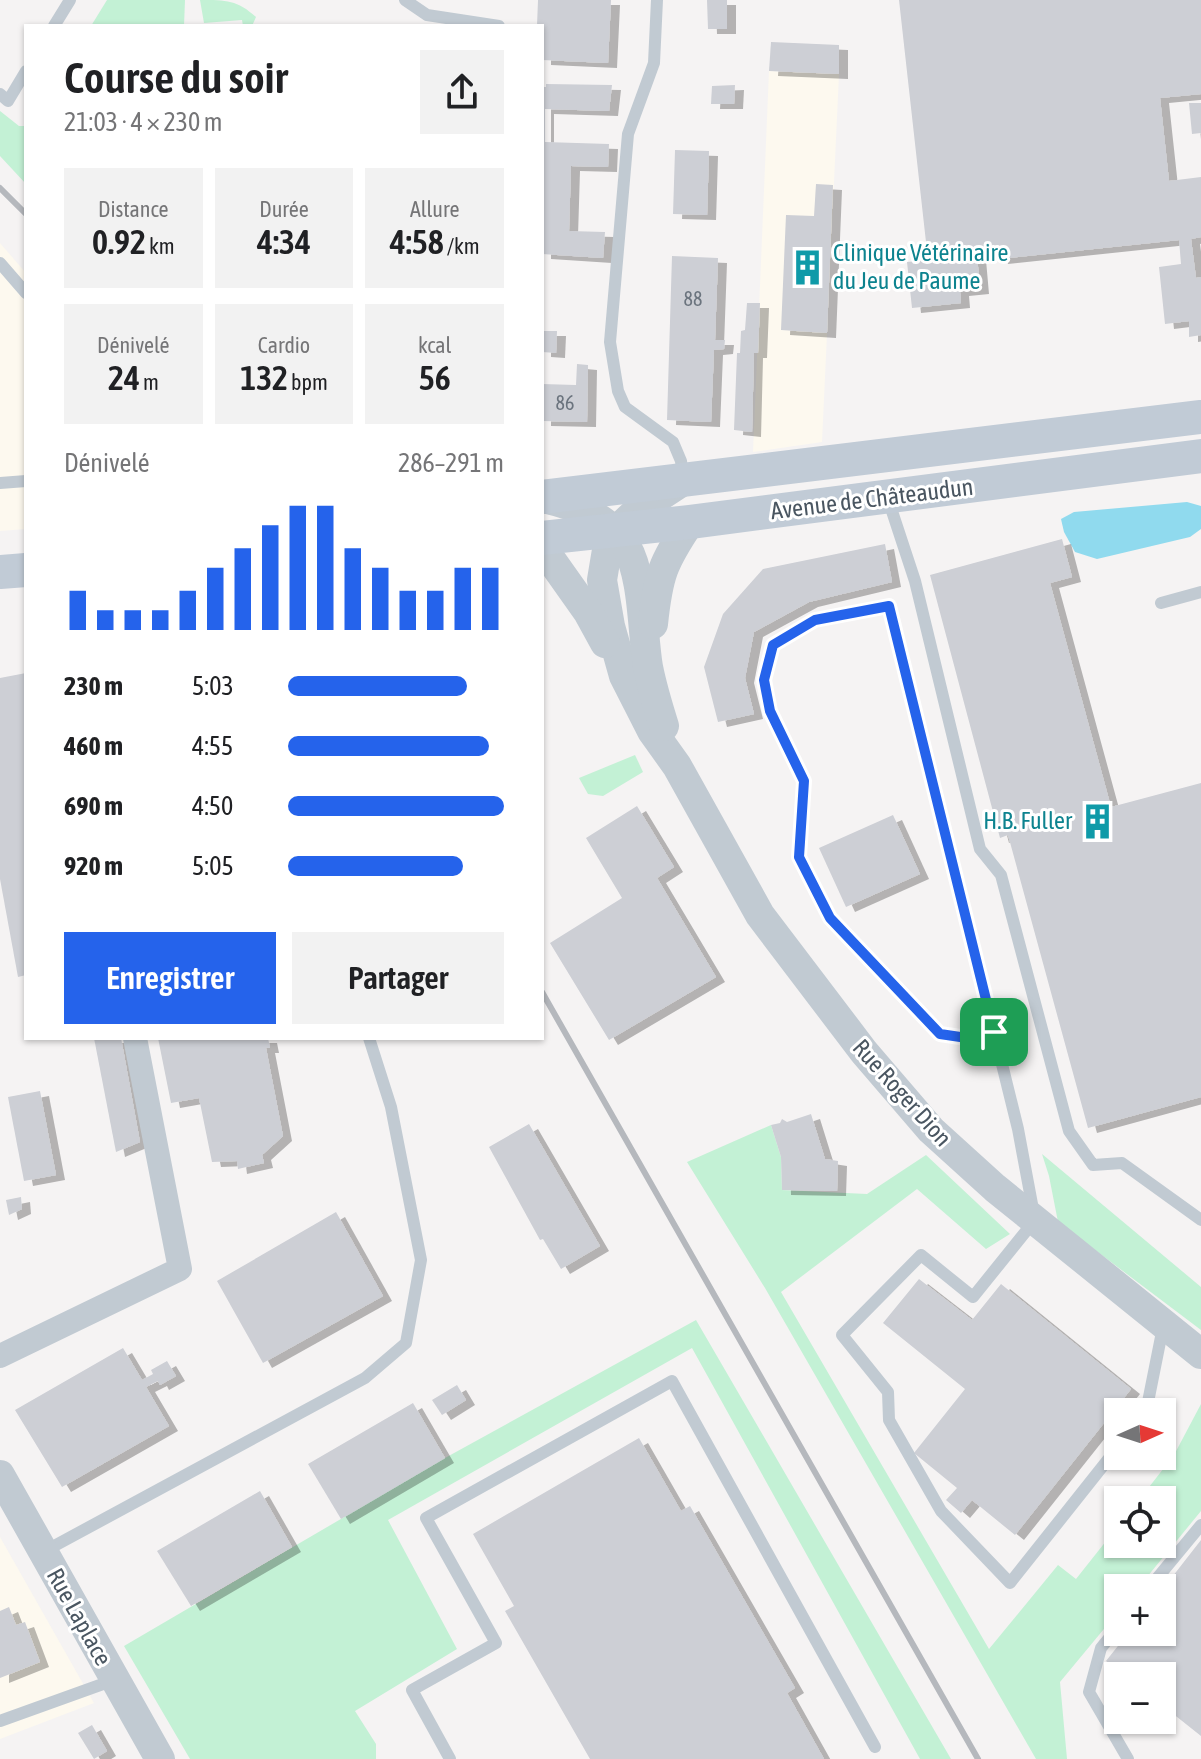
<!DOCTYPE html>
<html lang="fr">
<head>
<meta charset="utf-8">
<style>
	body { margin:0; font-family:"Asap Condensed",sans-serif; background:#f2f2f2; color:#202124; height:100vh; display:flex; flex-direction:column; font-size:30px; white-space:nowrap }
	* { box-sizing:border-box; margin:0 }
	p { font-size:26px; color:#757577 }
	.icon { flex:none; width:44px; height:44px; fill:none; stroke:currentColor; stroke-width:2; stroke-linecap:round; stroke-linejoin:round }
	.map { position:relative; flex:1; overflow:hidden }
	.sheet { position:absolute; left:24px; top:24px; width:520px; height:1016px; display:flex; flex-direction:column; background:#fff; border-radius:0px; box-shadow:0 2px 6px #0004 }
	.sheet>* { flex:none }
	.needle { width:52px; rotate:87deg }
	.fabs { position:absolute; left:1104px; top:1398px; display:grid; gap:16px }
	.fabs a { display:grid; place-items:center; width:72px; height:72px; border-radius:0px; background:#fff; box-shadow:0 2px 6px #0004; font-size:40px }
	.pin { position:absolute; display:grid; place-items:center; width:68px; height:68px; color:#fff; margin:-34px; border-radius:16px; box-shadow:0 4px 12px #0006 }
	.round { display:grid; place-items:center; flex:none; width:84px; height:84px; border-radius:0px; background:#f2f2f2 }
	.headline { display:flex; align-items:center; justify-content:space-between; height:136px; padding:0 40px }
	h1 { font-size:44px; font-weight:600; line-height:60px }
	.figures { display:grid; grid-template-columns:repeat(3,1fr); gap:12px; height:136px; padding:8px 40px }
	.figures div { display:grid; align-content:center; border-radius:0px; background:#f2f2f2; text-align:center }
	.figures b { font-size:34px; font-weight:600 }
	.figures small { font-size:22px; font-weight:400 }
	.figures p { font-size:22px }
	.chart { height:224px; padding:16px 40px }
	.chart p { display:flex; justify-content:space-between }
	.chart svg { width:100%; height:144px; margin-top:8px; stroke:#2563eb; stroke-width:6 }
	.cta { display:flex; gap:16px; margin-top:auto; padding:16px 40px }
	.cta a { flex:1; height:92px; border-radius:0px; background:#2563eb; color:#fff; font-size:32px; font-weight:600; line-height:92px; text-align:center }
	.cta a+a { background:#f2f2f2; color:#202124 }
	ul { padding:0 40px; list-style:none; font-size:26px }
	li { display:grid; grid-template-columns:128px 96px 1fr; align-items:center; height:60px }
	li i { height:20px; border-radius:10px; background:#2563eb }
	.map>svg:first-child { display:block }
</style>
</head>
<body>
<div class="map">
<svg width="1201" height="1759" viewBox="0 0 1201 1759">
	<defs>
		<filter id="shadow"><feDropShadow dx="9" dy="5" stdDeviation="0" flood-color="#0004"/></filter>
	</defs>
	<rect width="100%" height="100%" fill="#f5f3f3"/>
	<g fill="#fdf9ef">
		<path d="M 769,71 L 839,74 L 822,442 L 753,452 Z"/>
		<path d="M 0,243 L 26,273 L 26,529 L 0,531 Z"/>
		<path d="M 0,1537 L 94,1703 L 0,1739 Z"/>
	</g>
	<g fill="#c3f1d5">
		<path d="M 107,0 L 185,0 L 184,26 L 91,26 Z"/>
		<path d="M 200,0 C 227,0 237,0 256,17 L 252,26 L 243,26 L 242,20 L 204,23 Z"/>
		<path d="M 0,111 L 19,126 L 26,126 L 26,184 L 0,156 Z"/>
		<path d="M 635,755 L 643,772 L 603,796 L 588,794 L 579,778 Z"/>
		<path d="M 771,1125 L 781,1157 L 782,1190 L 867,1194 L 926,1155 L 1010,1234 L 986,1249 L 917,1189 L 781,1292 L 989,1649 L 1058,1565 L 1076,1579 L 1118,1526 L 1118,1544 L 1162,1544 L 1162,1500 L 1139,1500 L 1174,1455 L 1201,1404 L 1201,1511 L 1138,1588 L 1118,1588 L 1118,1612 L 1060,1682 L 1067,1759 L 1036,1759 L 765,1288 L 687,1162 Z"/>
		<path d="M 1042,1154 L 1201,1287 L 1201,1330 L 1058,1222 L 1049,1176 Z"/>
		<path d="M 696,1320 L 951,1759 L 920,1759 L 692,1348 L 388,1520 L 457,1649 L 355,1711 L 376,1744 L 376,1759 L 190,1759 L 124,1646 L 445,1458 Z"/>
	</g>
	<path fill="#90daee" d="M 1187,502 L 1201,506 L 1201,529 L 1190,537 L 1097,559 L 1075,552 L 1064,532 L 1061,519 L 1074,512 Z"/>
	<g fill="#cdcfd5" filter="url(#shadow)">
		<path d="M 538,0 L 611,0 L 608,63 L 542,60 L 542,26 L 537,26 Z"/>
		<path d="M 707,0 L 727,0 L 727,29 L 708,29 Z"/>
		<path d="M 899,0 L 1201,0 L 1201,94 L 1160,98 L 1169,181 L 1201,177 L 1201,237 L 1191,239 L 1196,278 L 1201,277 L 1201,335 L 1189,337 L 1189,321 L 1165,324 L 1159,267 L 1181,264 L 1179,240 L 999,259 L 998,253 L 977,255 L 980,289 L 960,291 L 961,303 L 912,308 L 907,262 L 928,260 Z"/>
		<path d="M 771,42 L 839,45 L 839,74 L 769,71 Z"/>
		<path d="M 546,84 L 612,85 L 609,111 L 545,109 L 545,142 L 609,144 L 608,167 L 571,166 L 569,231 L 605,232 L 603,258 L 542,254 L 542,87 L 546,87 Z"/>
		<path d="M 735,85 L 734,104 L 711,104 L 712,86 Z"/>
		<path d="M 1189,103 L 1201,103 L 1201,133 L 1192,134 Z"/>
		<path d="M 675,150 L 709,151 L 707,215 L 673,214 Z"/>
		<path d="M 816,184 L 833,185 L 827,333 L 781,330 L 786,215 L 814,216 Z"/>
		<path d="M 672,256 L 718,258 L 715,340 L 725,340 L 724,349 L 714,350 L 711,422 L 667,420 Z"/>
		<path d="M 747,303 L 760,303 L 758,353 L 754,353 L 752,432 L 734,430 L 737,353 L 740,353 L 741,331 L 745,330 Z"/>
		<path d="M 542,331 L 557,331 L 556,353 L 542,352 Z"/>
		<path d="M 577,364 L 588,365 L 587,422 L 542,421 L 542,384 L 576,385 Z"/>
		<path d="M 1062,539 L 1072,577 L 1050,583 L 1111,807 L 1201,783 L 1201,1097 L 1088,1128 L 1008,835 L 1000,838 L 930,575 Z"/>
		<path d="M 885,544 L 892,582 L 809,602 L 754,632 L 745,678 L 754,714 L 718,722 L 704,667 L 723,614 L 763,569 Z"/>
		<path d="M 26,673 L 26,975 L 18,977 L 0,879 L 0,678 Z"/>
		<path d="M 637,806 L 674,867 L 657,878 L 716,977 L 609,1040 L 550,943 L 622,898 L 586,838 Z"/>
		<path d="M 893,815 L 920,874 L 846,907 L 819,848 Z"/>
		<path d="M 94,1038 L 121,1038 L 140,1142 L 116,1152 Z"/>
		<path d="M 158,1038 L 268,1038 L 270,1048 L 266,1048 L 283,1136 L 262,1155 L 264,1163 L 238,1169 L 237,1161 L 212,1162 L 199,1098 L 171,1103 Z"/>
		<path d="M 40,1091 L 56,1175 L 24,1181 L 8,1097 Z"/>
		<path d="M 811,1114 L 825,1159 L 838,1161 L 837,1191 L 782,1190 L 781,1157 L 771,1125 L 780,1123 L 782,1119 L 787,1122 Z"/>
		<path d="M 529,1124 L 600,1246 L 561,1269 L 543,1239 L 540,1240 L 489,1147 Z"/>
		<path d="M 21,1197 L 22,1209 L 9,1215 L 6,1200 Z"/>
		<path d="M 336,1212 L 383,1296 L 263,1363 L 217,1281 Z"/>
		<path d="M 919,1279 L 972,1320 L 1001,1284 L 1131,1389 L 1015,1535 L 972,1500 L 961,1513 L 946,1500 L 957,1488 L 914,1453 L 965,1389 L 883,1323 Z"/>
		<path d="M 123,1348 L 142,1380 L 153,1374 L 151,1370 L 167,1361 L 176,1376 L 160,1385 L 158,1381 L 146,1387 L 169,1426 L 62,1487 L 15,1410 Z"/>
		<path d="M 457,1385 L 466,1400 L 442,1415 L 432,1400 Z"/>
		<path d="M 413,1403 L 445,1458 L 341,1519 L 308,1464 Z"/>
		<path d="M 639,1438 L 681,1511 L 690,1506 L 795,1688 L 787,1693 L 824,1759 L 590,1759 L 505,1611 L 514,1606 L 473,1534 Z"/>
		<path d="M 260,1491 L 292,1547 L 191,1606 L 157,1551 Z"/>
		<path d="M 1201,1540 L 1201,1736 L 1162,1705 L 1162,1676 L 1125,1676 L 1106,1661 L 1129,1632 L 1162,1632 L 1162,1590 Z"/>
		<path d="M 9,1607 L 16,1625 L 25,1622 L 40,1662 L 0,1678 L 0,1611 Z"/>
		<path d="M 92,1725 L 107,1751 L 94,1759 L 78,1733 Z"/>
	</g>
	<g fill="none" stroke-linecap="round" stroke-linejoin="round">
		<g stroke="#c1cad2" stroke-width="12">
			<path d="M 405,0 L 427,15 L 499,26"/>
			<path d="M 657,0 L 654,63 L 628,134 L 610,342 L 618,391 L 625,407 L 673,442 L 681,461 L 683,478"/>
			<path d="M 54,26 L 70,0"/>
			<path d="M 0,94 L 8,101 L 26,71"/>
			<path d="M 0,263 L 26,293"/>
			<path d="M 0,483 L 26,481"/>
			<path d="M 888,499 L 915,581 L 980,849 L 1001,875 L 1069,1131 L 1093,1165 L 1122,1163 L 1201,1220"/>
			<path d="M 1161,603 L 1201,592"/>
			<path d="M 994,1032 L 967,1038 L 940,1034 L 830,918 L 799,857 L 804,781 L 770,711 L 764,680 L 773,645 L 815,620 L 889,606 L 1018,1129 L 1035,1220 L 973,1297 L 921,1255 L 842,1335 L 888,1392 L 889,1420 L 941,1511 L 1010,1583 L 1118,1447"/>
			<path d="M 1146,1412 L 1163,1327"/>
			<path d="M 43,1552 L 365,1378 L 406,1343 L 421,1260 L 391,1107 L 369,1038"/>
			<path d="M 1149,1588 L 1201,1525"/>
			<path d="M 1118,1627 L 1101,1648 L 1089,1692 L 1128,1759"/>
			<path d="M 0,1721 L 114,1680"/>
			<path d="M 450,1759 L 412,1690 L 496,1643 L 426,1518 L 672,1381 L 875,1747"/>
		</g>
		<path stroke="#c1cad2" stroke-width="24" d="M 0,1356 L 180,1269 L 135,1038"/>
		<g stroke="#c1cad2" stroke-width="30">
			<path d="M 683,481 L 637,511 L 615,532 L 608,544 L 602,580 L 610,626 L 624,676 L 652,731 L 677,766 L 760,915 L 864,1052 L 931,1130 L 995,1188 L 1201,1354"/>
			<path d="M 543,498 C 573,505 610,517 626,546 C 644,577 642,631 648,667 C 652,687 658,707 664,726"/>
			<path d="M 542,547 L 588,612 L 605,643"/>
			<path d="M 653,624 C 658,575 663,562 690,522"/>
			<path d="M 0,1475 L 160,1759"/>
		</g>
		<g stroke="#c1cbd6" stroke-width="34">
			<path d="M 542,497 L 1201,417"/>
			<path d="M 542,538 L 690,522 L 1201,456"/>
			<path d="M 0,572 L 26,570"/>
		</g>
		<g stroke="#b5b8bd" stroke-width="6">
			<path d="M 0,188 L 26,214"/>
			<path d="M 542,992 L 978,1759"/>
		</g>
	</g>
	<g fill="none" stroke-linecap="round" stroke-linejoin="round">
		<defs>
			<path id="route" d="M 889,606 L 994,1032 L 967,1038 L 940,1034 L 830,918 L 799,857 L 804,781 L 770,711 L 764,680 L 773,645 L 815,620 Z"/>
		</defs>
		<use href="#route" stroke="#fff" stroke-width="16"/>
		<use href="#route" stroke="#2563eb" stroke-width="10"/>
	</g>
	<defs>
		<symbol id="building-bare" viewBox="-9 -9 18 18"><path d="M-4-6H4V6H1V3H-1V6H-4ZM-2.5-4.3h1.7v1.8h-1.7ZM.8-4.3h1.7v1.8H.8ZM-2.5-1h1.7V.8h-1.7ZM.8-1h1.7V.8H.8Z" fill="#0f9aa8" stroke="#fff" stroke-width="2.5" paint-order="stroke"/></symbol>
	</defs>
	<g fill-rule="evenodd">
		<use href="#building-bare" x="782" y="242" width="51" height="51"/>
		<use href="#building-bare" x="1072" y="796" width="51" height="51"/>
	</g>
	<g text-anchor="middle" stroke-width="6" stroke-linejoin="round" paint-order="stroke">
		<g font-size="20" fill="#6b747e">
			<text x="693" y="306">88</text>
			<text x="565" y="410">86</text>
		</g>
		<g font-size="24" fill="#0d838f" stroke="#fff" text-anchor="start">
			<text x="833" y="261">Clinique Vétérinaire<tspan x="833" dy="28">du Jeu de Paume</tspan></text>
			<text x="1072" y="829" text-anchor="end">H.B. Fuller</text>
		</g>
		<g font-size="24" fill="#4a5661" stroke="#fff">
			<text transform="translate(872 499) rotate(-7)" y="8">Avenue de Châteaudun</text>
			<text transform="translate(902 1093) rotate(48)" y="8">Rue Roger Dion</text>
			<text transform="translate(79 1617) rotate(61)" y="8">Rue Laplace</text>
		</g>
	</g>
</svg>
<div class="fabs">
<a><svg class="needle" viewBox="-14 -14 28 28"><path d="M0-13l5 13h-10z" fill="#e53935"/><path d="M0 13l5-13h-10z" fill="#757577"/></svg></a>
<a><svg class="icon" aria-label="locate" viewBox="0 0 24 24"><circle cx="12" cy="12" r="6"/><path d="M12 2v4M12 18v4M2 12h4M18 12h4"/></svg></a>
<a>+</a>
<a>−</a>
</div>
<div class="pin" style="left:994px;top:1032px;background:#1e9e55"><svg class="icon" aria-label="arrive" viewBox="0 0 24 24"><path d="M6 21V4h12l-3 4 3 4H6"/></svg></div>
<section class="sheet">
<div class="headline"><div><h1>Course du soir</h1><p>21:03 · 4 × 230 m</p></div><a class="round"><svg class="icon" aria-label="share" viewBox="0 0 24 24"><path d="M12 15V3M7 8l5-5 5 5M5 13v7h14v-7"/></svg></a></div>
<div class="figures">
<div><p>Distance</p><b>0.92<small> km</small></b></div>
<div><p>Durée</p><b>4:34</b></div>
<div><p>Allure</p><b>4:58<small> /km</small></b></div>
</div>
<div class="figures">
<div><p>Dénivelé</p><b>24<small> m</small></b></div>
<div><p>Cardio</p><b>132<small> bpm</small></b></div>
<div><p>kcal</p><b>56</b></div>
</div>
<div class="chart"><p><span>Dénivelé</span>286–291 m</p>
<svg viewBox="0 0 160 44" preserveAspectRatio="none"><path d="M5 44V32M15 44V38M25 44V38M35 44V38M45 44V32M55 44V25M65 44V19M75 44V12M85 44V6M95 44V6M105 44V19M115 44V25M125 44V32M135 44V32M145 44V25M155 44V25"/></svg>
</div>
<ul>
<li><b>230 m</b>5:03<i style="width:83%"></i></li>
<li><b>460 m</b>4:55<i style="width:93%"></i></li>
<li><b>690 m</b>4:50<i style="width:100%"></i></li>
<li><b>920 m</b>5:05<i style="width:81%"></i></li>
</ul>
<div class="cta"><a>Enregistrer</a><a>Partager</a></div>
</section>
</div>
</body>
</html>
